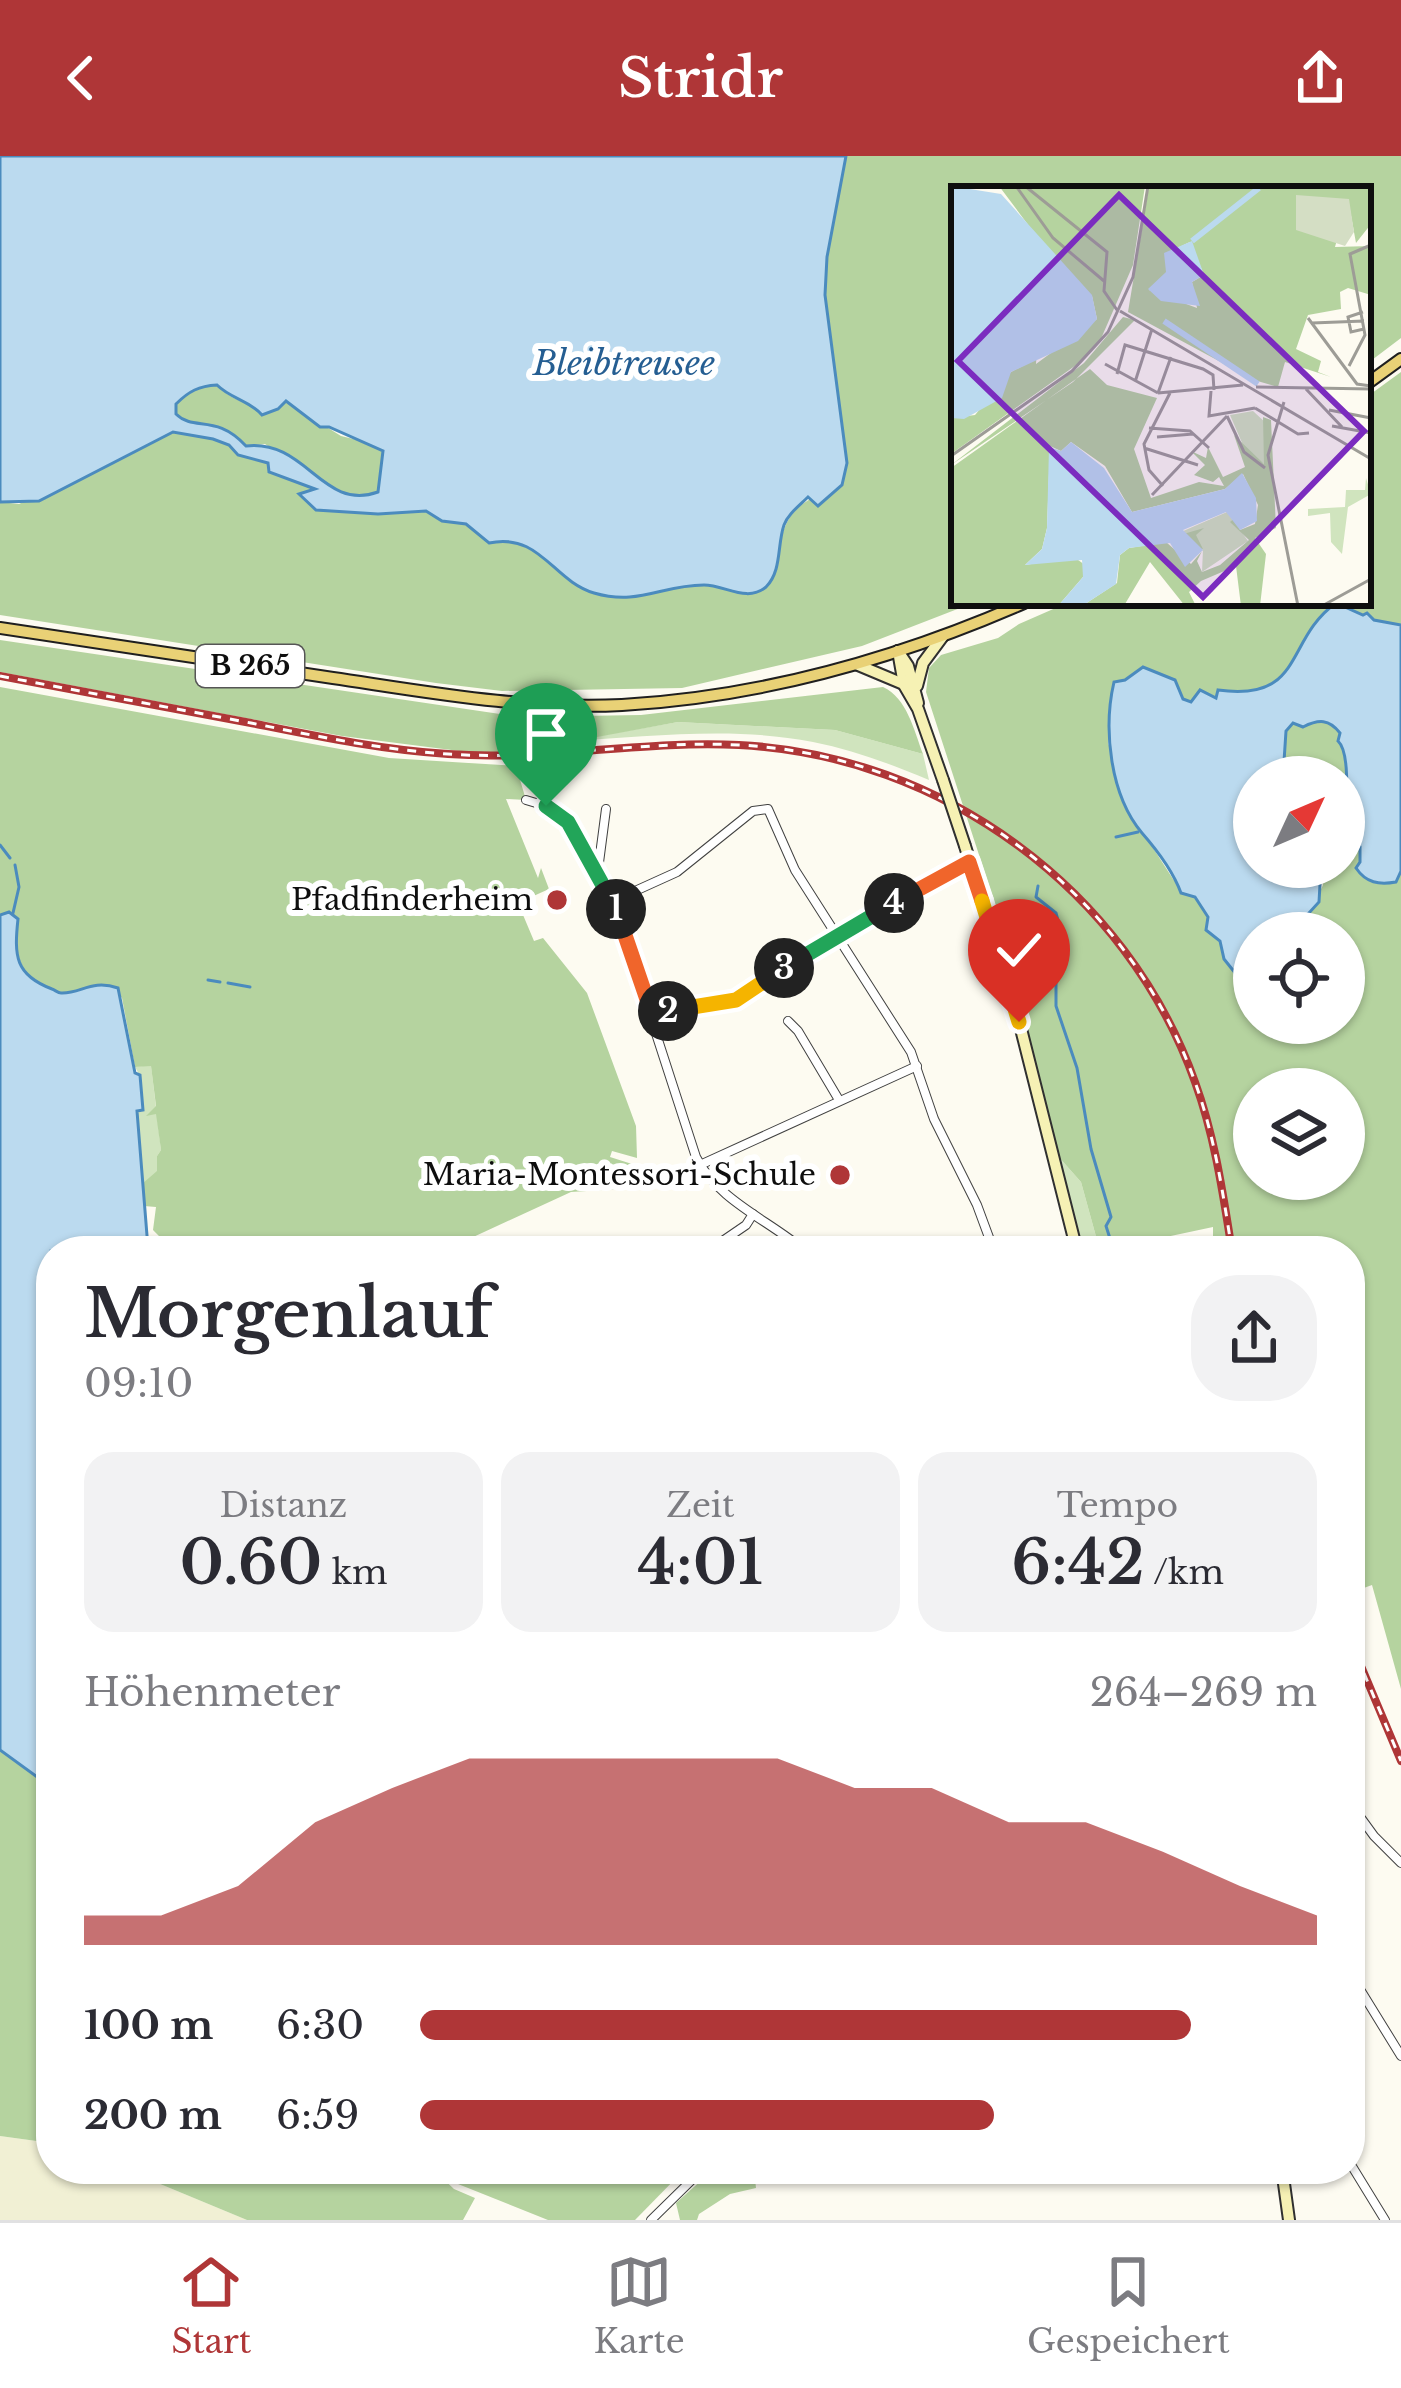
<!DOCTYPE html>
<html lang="de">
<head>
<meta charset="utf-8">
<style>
	body { margin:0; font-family:"Libre Baskerville",serif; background:#f2f2f3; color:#2b2b33; height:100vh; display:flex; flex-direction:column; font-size:45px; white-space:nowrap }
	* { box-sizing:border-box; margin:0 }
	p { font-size:39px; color:#7c7c81 }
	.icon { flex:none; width:66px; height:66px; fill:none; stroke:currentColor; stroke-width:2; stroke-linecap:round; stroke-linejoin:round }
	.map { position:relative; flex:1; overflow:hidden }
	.sheet { position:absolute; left:36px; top:1080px; width:1329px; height:948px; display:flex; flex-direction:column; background:#fff; border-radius:48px; box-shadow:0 3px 9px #0004 }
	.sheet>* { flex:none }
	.needle { width:78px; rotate:46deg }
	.fabs { position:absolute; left:1233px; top:600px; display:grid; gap:24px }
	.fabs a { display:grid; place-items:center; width:132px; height:132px; border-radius:50%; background:#fff; box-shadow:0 3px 9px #0004; font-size:60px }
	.pin { position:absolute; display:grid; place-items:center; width:102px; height:102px; color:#fff; margin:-123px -51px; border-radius:50% 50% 50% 0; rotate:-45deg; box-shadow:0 0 12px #0007 }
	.pin .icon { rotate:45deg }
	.km { position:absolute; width:60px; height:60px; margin:-30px; border-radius:50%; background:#222; color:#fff; font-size:33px; line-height:60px; text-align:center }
	.round { display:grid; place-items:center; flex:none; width:126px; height:126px; border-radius:48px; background:#f2f2f3 }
	.headline { display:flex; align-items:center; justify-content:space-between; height:204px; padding:0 48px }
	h1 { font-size:66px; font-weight:600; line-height:90px }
	.metrics { display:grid; grid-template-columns:repeat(3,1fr); gap:18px; height:204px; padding:12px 48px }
	.metrics div { display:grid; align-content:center; border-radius:30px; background:#f2f2f3; text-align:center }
	.metrics b { font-size:60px; font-weight:600 }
	.metrics small { font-size:33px; font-weight:400 }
	.metrics p { font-size:33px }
	.chart { height:336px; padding:24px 48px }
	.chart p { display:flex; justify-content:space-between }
	.chart svg { width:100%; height:216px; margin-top:12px; fill:#af3637; opacity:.7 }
	ul { padding:0 48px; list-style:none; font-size:39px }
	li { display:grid; grid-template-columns:192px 144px 1fr; align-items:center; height:90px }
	li i { height:30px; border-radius:15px; background:#af3637 }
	header { display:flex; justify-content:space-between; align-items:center; height:156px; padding:0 48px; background:#af3637; color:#fff; font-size:54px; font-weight:600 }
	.dock { display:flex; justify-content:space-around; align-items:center; height:168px; border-top:3px solid #e1e1e2; background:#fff; font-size:33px; color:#7c7c81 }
	.dock a { display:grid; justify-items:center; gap:6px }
	.dock .current { color:#af3637 }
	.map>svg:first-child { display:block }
</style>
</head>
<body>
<header><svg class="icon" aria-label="back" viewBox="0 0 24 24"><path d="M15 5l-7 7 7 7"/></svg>Stridr<svg class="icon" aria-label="share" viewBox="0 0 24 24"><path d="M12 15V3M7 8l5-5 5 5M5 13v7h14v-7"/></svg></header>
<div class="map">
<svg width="1401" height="2064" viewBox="0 0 1401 2064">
	<rect width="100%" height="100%" fill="#fdfbf1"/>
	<path fill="#f1f0d4" d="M 0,1980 L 51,1987 L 51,2013 L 124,2013 L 247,2064 L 0,2064 Z"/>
	<g fill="#d0e4be">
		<path d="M 678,566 L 835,574 L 923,598 L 929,624 C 891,608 853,594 813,586 C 734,570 648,581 569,585 Z"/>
		<path d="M 151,909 L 161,994 L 157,1000 L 158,1015 L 147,1028 L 142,1028 L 137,954 L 143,953 L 140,920 L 135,911 Z"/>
		<path d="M 1057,999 L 1081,1026 L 1100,1095 L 1077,1095 Z"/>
	</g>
	<g fill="#b5d39f" fill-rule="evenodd">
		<path d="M 846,0 L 1401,0 L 1401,182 L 1368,207 L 1368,33 L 954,33 L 954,447 L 973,447 L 862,490 L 682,532 L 502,535 L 436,527 L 0,459 L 0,346 L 19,348 L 173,276 L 213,283 L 229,289 L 238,299 L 269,308 L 269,316 L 316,334 L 300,338 L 349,355 L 378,358 L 426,355 L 442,365 L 466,368 L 489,387 C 541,377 554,425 595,437 C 642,450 661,429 705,429 C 730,429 744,444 767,430 C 789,370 774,353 842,329 L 847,307 L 825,139 L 827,101 Z"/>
		<path d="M 1401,216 L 1401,469 L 1374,464 L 1337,447 L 1368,447 L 1368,240 Z"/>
		<path d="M 217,229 C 238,251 257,249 285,245 L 341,280 L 370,287 L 383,296 L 379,336 C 339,350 296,309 265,288 L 246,290 C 230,272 208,266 184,266 L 176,257 L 176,248 C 189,235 199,230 217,229 Z"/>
		<path d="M 1067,447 L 1336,447 C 1283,485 1308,545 1218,534 L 1217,542 L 1200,534 L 1191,546 L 1183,543 L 1176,529 L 1152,515 L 1114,543 L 1108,587 L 1137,667 L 1173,723 L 1195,741 L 1208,762 L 1211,775 L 1221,785 L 1223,799 L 1236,818 L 1254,821 L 1254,867 L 1344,867 L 1344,777 L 1300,777 L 1323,729 L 1321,711 L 1344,711 L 1344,688 L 1360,691 L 1360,706 L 1396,725 L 1401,715 L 1401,1533 L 1372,1429 L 1350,1437 L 1350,1095 L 1213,1095 L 1213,1071 L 1166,1081 L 1164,1095 L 1100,1095 L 1081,1026 L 1057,999 L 1008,788 L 926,536 L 929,512 L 941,499 L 998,482 L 1019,468 ZM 1254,933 L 1344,933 L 1344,1023 L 1254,1023 Z"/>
		<path d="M 0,484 L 520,561 L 641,559 L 883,531 C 907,542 914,574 923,598 L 835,574 L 678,566 L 516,596 L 475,597 L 342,580 L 0,516 Z"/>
		<path d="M 0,531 L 389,602 L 516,610 L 526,644 L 506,643 L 538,722 L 541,712 L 549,733 L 518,747 L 534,785 L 543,782 L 587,837 L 636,970 L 637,1002 L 612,995 L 610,1001 L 654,1015 L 671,1015 L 674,1024 L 649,1031 L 571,1036 L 443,1095 L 155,1095 L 160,1081 L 153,1074 L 156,1051 L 144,1050 L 142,1028 L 157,1015 L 157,1000 L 161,994 L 156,958 L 146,960 L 156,950 L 151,910 L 135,911 L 122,842 L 110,829 C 92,828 76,837 62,837 C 59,837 56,835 53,833 C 18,821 14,798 18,763 L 9,756 L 0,759 Z"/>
		<path d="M 1320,564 C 1346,571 1351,598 1344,621 L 1283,621 L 1286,575 L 1294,567 L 1303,571 Z"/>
		<path d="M 0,1594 L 51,1631 L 51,1827 L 45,1840 L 51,1854 L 51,1987 L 0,1980 Z"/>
		<path d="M 124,2013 L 271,2013 L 316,2024 L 351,2021 L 421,2026 L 431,2022 L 434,2014 L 454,2033 L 475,2042 L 463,2064 L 247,2064 Z"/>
		<path d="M 449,2013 L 685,2013 L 635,2064 L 548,2064 L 453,2026 L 446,2019 Z"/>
		<path d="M 714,2013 L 754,2013 L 756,2032 L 730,2038 L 699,2058 L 697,2064 L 680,2064 L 676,2047 Z"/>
	</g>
	<g fill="#bbdaef" stroke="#4b8bbe" stroke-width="3" fill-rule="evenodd">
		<path d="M 0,0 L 846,0 L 827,101 L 825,139 L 847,307 L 842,329 L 818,350 L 808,341 C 799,350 788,358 784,369 C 777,389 782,415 766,431 C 747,447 725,429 704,429 C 661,429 639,450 594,437 C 553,425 540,376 489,387 L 466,368 L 442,365 L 426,355 L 378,358 L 316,354 L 299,338 L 315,333 L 269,316 L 268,307 L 238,299 L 229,289 L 213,283 L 173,276 L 39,345 L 0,346 ZM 217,229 C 231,243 249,244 262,259 L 278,253 L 286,245 L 320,271 L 329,271 L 383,295 L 378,336 C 322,356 307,283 246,290 C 216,257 194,276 176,258 L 176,248 C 189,235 199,230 217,229 Z"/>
		<path d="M 1336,447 L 1363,459 L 1367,457 L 1374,464 L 1401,469 L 1401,715 L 1396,726 C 1379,729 1366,727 1356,712 L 1360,706 L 1360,691 L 1344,688 C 1344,664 1353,599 1338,585 L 1340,577 C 1329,563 1319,563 1303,571 L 1293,567 L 1286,575 L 1283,621 L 1254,621 L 1254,711 L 1321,711 L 1319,746 L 1308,758 L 1308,765 L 1300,777 L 1254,777 L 1254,821 L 1236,818 L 1224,803 L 1220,785 L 1206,774 L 1208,761 L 1195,741 L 1181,737 C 1173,715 1156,693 1142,677 C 1110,639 1103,573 1114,526 L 1125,524 L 1143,511 L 1175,524 L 1183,543 L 1191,546 L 1200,534 L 1216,542 L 1218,534 C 1305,546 1284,484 1336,447 Z"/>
		<path d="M 9,756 L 18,763 C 14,800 15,819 52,833 C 55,834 58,837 61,837 C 81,838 91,823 118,832 L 135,917 L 140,919 L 143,954 L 137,955 L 148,1092 L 145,1095 L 51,1095 L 51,1631 L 0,1594 L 0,759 Z"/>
	</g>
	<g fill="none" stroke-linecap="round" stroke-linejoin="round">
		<g stroke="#4b8bbe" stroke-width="3">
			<path d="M 1116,681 L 1138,676"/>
			<path d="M 0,689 L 10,702"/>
			<path d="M 1038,730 L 1036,741 L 1056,757 L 1063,784 L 1056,803 L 1056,850 L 1077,912 L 1091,993 L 1111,1061 L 1106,1070 L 1114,1095"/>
			<path d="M 13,757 L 19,731 L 15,709"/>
			<path d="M 208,824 L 220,826"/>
			<path d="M 228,827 L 250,831"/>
		</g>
		<defs>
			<g id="minor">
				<path d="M 526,644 L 546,650 L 568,666 L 613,745 L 696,1001 C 718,1045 769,1064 805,1095"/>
				<path d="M 598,714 L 606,653"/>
				<path d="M 613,745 L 677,716 L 753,655 L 768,653 L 795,714 L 911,896 L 934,963 L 977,1049 L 994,1095"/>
				<path d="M 652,858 L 736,844 L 836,779 L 969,706"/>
				<path d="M 788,865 L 798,875 L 839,944"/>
				<path d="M 700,1009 L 917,910"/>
				<path d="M 708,1095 L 746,1069 L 753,1058"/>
				<path d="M 1350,1647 L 1374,1680 L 1401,1707"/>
				<path d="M 1350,1742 L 1350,1787"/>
				<path d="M 1350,1828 L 1361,1835 L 1401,1900"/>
				<path d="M 1350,2007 L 1385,2064"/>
				<path d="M 651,2064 L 703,2013"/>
			</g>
			<g id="secondary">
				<path d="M 898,495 L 904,529 L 918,553 L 943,624"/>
				<path d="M 898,495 L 908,510 L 918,547"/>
				<path d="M 858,509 L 901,527"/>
				<path d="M 917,530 L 923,507 L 943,480"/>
				<path d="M 965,690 L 1019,865 L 1077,1095"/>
				<path d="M 1282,2013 L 1289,2064"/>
			</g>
			<g id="primary">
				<path d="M 1368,227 L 1401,203"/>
				<path d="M 0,472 C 111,489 222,505 333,522 C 428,536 525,554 622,549 C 762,541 896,503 1024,447"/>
			</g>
		</defs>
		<use href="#minor" stroke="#414141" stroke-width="10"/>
		<use href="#secondary" stroke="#303030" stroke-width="14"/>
		<use href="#primary" stroke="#1f1f1f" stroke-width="14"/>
		<use href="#minor" stroke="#fff" stroke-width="8"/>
		<use href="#secondary" stroke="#f6f1b4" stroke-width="10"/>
		<use href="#primary" stroke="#e9d176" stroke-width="10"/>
		<defs>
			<g id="rail">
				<path d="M 0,520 C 84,536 167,551 251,567 C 316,580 382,594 448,598 C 546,605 642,584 739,589 C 942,599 1127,734 1195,926 C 1215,981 1223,1038 1232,1095"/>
				<path d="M 1350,1484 L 1401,1605"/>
			</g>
		</defs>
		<use href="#rail" stroke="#af3637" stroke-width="8"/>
		<use href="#rail" stroke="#fff" stroke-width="3" stroke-dasharray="9" stroke-linecap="butt"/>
		<defs>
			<path id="secondary-bridge" d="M 943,624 L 965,690"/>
		</defs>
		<use href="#secondary-bridge" stroke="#303030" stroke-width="14" stroke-linecap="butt"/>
		<use href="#secondary-bridge" stroke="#f6f1b4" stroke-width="10"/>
	</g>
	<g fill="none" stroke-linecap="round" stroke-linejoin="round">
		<defs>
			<path id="split-1" d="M 546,650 L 568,666 L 616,753"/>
			<path id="split-2" d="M 616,753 L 652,858 L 668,855"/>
			<path id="split-3" d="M 668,855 L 736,844 L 784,812"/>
			<path id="split-4" d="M 784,812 L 894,747"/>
			<path id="split-5" d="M 894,747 L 969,706 L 982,745"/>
			<path id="split-6" d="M 982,745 L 1019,866"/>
		</defs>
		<use href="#split-1" stroke="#fff" stroke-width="24"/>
		<use href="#split-2" stroke="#fff" stroke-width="24"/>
		<use href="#split-3" stroke="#fff" stroke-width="24"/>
		<use href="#split-4" stroke="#fff" stroke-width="24"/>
		<use href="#split-5" stroke="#fff" stroke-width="24"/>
		<use href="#split-6" stroke="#fff" stroke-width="24"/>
		<use href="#split-1" stroke="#22a559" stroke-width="15"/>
		<use href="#split-2" stroke="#f0652b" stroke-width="15"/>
		<use href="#split-3" stroke="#f5b400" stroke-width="15"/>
		<use href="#split-4" stroke="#22a559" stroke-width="15"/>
		<use href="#split-5" stroke="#f0652b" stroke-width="15"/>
		<use href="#split-6" stroke="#f5b400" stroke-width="15"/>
	</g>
	<g fill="#af3637" stroke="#fff" stroke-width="4.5">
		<circle cx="557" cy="744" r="12"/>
		<circle cx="840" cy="1019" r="12"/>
	</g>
	<g text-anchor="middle" stroke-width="12" stroke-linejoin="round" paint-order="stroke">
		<rect fill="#fff" stroke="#565656" stroke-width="3" x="196" y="489" width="108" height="42" rx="9"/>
		<g font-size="27" font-weight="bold" fill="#0e0e0e">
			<text x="250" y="519">B 265</text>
		</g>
		<g font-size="30" fill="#0e0e0e" stroke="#fff" text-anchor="end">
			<text x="533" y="754">Pfadfinderheim</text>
			<text x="816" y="1029">Maria-Montessori-Schule</text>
		</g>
		<g font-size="33" font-style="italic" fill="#255e92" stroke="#fff">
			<text x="624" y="219">Bleibtreusee</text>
		</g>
	</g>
	<g transform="translate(951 30)">
		<rect width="420" height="420" fill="#fdfbf1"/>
		<path d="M 302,225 L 317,239 L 313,278 L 295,266 L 279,229 ZM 415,292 L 420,308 L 397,321 L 391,368 L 380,356 L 379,327 L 357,330 L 357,323 L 394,321 L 395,304 L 414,304 ZM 276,326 L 297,355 L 251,386 L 252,363 L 230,346 Z" fill="#d0e4be"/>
		<path d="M 48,0 L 194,0 L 182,79 L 149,155 L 128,177 L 0,268 L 0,232 L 24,229 L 60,186 L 81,175 L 58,184 L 59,175 L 86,163 L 85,178 L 146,133 L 141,110 L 114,88 ZM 198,0 L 420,0 L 420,38 L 405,57 L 397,13 L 384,61 L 420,60 L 420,109 L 397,102 L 389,106 L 390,123 L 357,129 L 345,163 L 370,175 L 367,186 L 380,191 L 334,176 L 327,201 L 303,194 L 177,126 ZM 239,56 L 253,89 L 241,96 L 246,122 L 198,104 L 216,86 L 214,68 ZM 172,131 L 184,134 L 122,196 L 0,279 L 133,177 ZM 139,183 L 156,199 L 206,212 L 183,263 L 200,312 L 248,296 L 273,300 L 268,291 L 262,296 L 243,289 L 254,279 L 240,265 L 255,272 L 257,261 L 272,291 L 294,281 L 283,249 L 313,278 L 312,231 L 320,234 L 325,342 L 304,352 L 315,368 L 309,420 L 290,420 L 285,380 L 250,395 L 238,406 L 245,420 L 234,420 L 199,376 L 174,418 L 131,420 L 166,397 L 169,369 L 178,362 L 215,356 L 240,378 L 252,364 L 229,349 L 253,342 L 245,349 L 252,363 L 246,375 L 251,386 L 269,379 L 298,354 L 279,336 L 284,332 L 289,344 L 304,338 L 307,319 L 292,288 L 274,303 L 181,326 L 154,280 L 120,256 L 110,265 L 99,260 L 96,342 L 91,363 L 74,379 L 123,371 L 134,379 L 132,391 L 107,420 L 0,420 L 0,282 Z" fill="#b5d39f" fill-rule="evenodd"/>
		<path d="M 345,9 L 398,13 L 403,46 L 394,60 L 345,44 Z" fill="#d4dec4"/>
		<path d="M 0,0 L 50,8 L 141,109 L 146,133 L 127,155 L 60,186 L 51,212 L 13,233 L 0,232 ZM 241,55 L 253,89 L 241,96 L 249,120 L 210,115 L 197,103 L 215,86 L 213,67 ZM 120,256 L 153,282 L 181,326 L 274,303 L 291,287 L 305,312 L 306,335 L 289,344 L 275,326 L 232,344 L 252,364 L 234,381 L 219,357 L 178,362 L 169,369 L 165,398 L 131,420 L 107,420 L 132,391 L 131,374 L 74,379 L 91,363 L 96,342 L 98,261 L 110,265 Z" fill="#bbdaef"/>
		<path fill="none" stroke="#bbdaef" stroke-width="6" d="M 241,55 L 308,2M 213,135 L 307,198"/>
		<path fill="none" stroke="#9d9c96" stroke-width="3" d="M 65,0 L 102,52 L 153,95M 74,0 L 156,66 L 153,105 L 166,124M 169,125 L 420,273M 412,126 L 397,131 L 400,146 L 413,143M 357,132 L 406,198 L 420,200M 361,137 L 413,135M 154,178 L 207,207M 398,180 L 414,149 L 399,68 L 420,59M 166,188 L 174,159 L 252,183 L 262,189 L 263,204M 184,196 L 201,143M 305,201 L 420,203M 355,203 L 391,241M 260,205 L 258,230 L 304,222M 207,207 L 292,199M 207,207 L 220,171M 333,216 L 317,269 L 347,420M 304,222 L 347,248 L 358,247M 378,224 L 420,232M 276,230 L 293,266 L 314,282M 381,240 L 420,247M 198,242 L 239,245 L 258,262M 206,251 L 242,248M 193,262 L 247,279M 0,270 L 121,185 L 157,146 L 182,91 L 197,0M 212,300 L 198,284 L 193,258 L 219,207M 201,309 L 276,230M 371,420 L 420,393"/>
		<path fill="#7b2cbf" fill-opacity="0.15" stroke="#7b2cbf" stroke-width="6" d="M 168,9 L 413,245 L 252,411 L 7,175 Z"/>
		<rect width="420" height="420" fill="none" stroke="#0e0e0e" stroke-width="6"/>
	</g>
</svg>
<div class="fabs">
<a><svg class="needle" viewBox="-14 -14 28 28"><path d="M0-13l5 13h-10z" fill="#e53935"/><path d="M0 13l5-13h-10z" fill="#7c7c81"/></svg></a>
<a><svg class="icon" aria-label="locate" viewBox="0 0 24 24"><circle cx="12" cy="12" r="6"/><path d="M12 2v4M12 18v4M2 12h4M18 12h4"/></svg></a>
<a><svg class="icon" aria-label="layers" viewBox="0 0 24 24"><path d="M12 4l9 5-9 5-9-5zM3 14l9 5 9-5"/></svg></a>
</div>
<div class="pin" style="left:546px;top:650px;background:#1e9e55"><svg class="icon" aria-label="arrive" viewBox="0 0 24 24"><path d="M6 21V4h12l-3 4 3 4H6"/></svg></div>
<div class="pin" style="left:1019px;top:866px;background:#d93025"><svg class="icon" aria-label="check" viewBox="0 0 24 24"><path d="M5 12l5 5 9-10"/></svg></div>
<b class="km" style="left:616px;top:753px">1</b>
<b class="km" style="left:668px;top:855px">2</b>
<b class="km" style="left:784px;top:812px">3</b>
<b class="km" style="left:894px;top:747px">4</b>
<section class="sheet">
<div class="headline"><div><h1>Morgenlauf</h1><p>09:10</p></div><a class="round"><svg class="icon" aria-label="share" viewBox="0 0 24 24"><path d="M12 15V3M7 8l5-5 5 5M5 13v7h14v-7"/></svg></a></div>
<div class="metrics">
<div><p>Distanz</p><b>0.60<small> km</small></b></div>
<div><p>Zeit</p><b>4:01</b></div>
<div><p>Tempo</p><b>6:42<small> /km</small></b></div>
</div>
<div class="chart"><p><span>Höhenmeter</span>264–269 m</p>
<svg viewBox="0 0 160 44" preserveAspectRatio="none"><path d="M0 44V38L10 38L20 32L30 19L40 12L50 6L60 6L70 6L80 6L90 6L100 12L110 12L120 19L130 19L140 25L150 32L160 38V44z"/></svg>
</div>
<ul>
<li><b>100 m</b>6:30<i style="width:86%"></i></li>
<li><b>200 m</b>6:59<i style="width:64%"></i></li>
</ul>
</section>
</div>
<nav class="dock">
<a class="current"><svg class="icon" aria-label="home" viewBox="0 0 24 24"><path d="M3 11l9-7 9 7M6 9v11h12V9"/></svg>Start</a>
<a><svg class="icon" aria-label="map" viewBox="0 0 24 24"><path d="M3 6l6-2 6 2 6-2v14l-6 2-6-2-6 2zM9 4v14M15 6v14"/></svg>Karte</a>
<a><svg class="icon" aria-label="saved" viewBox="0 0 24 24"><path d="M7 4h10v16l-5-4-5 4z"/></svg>Gespeichert</a>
</nav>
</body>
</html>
